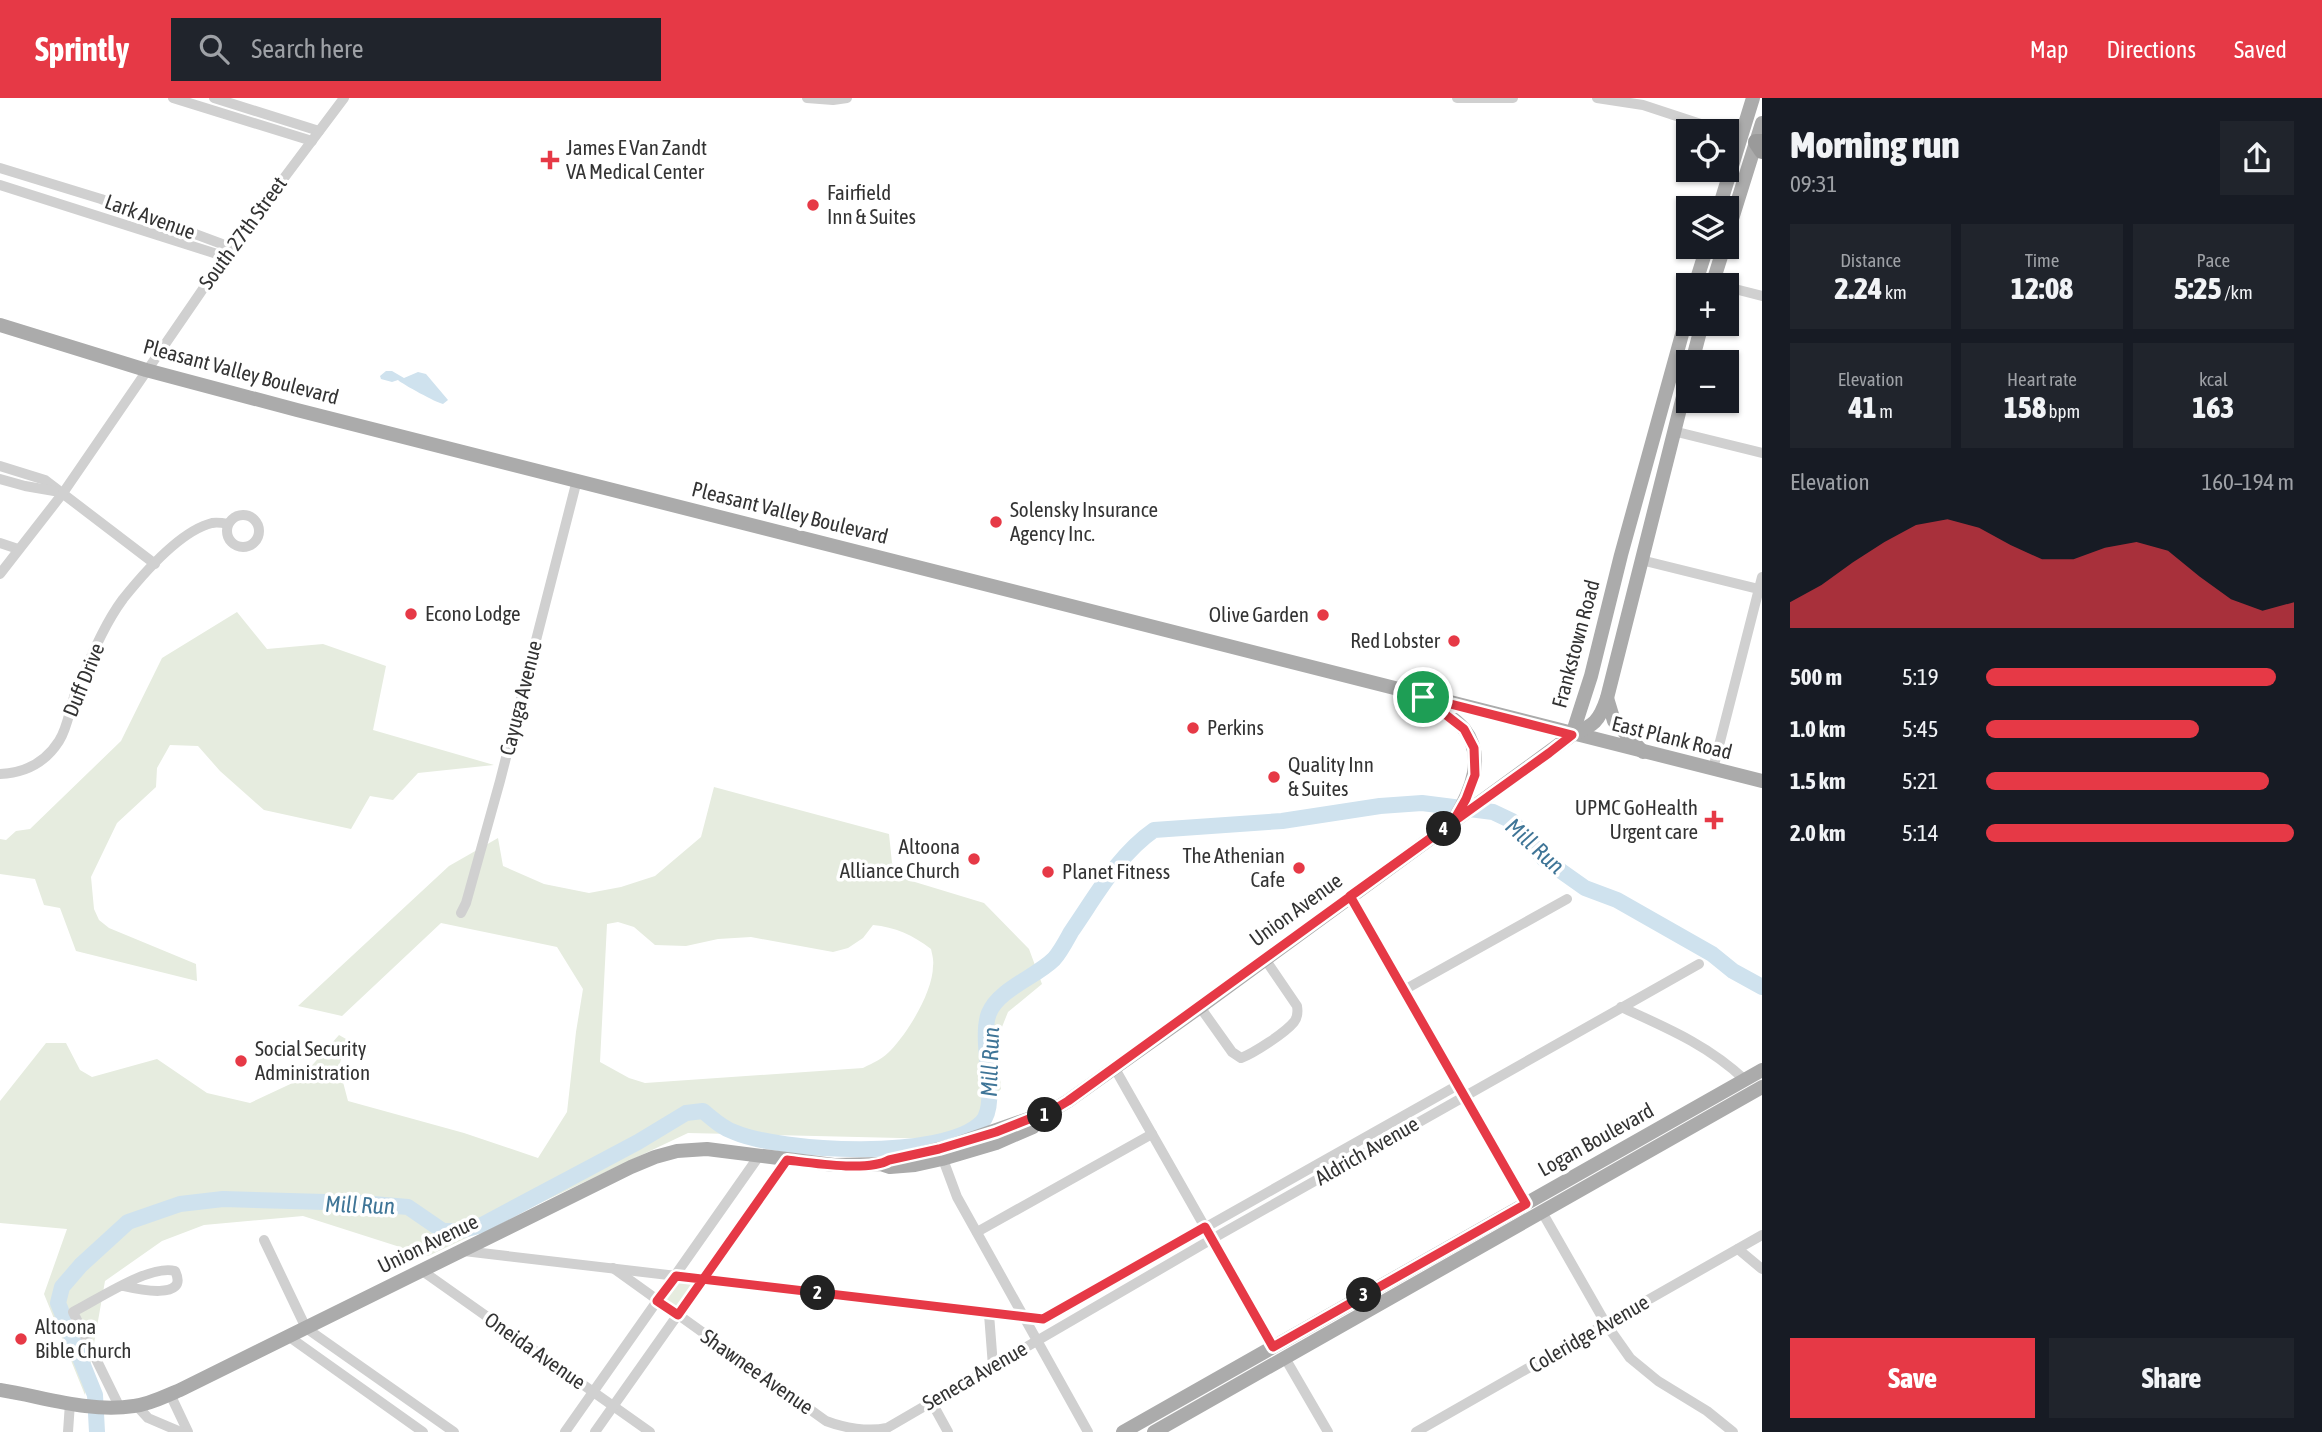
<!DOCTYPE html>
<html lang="en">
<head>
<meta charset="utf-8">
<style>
	body { margin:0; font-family:"Asap Condensed",sans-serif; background:#20242c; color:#f1f3f6; height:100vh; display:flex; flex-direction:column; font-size:26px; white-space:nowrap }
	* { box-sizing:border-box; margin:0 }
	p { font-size:23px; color:#9ea1a6 }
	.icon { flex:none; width:38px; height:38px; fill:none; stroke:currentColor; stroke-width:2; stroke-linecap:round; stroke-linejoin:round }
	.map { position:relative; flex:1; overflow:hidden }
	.details { display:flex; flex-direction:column; background:#171b24; width:560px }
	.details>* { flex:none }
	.tools { position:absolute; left:1676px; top:21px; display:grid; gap:14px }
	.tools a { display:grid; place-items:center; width:63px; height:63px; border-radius:0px; background:#171b24; box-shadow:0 2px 5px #0004; font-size:35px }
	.pin { position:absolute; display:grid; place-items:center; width:60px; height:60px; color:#fff; margin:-30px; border:4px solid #fff; border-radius:50%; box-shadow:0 2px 7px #0007 }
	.km { position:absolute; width:35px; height:35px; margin:-18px; border-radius:50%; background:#222; color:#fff; font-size:19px; line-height:35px; text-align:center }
	.round { display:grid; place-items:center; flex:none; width:74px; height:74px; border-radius:0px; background:#20242c }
	.overview { display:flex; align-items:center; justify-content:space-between; height:119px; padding:0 28px }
	h1 { font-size:38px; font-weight:800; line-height:52px }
	.stats { display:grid; grid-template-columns:repeat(3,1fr); gap:10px; height:119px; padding:7px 28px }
	.stats div { display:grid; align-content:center; border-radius:0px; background:#20242c; text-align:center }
	.stats b { font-size:30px; font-weight:800 }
	.stats small { font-size:19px; font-weight:400 }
	.stats p { font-size:19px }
	.chart { height:196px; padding:14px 28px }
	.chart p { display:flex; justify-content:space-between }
	.chart svg { width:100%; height:126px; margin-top:7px; fill:#e63946; opacity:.7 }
	.primary-button { display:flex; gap:14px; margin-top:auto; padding:14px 28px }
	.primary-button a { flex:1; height:80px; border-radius:0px; background:#e63946; color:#fff; font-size:28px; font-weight:800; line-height:80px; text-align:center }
	.primary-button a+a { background:#20242c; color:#f1f3f6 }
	ul { padding:0 28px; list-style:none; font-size:23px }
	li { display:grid; grid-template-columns:112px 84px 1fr; align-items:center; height:52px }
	li i { height:18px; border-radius:9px; background:#e63946 }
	header { display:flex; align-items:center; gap:42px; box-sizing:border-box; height:98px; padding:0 35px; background:#e63946; color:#fff }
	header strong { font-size:33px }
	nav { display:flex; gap:38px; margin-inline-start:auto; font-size:24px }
	.search { width:490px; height:63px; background:#20242c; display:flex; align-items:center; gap:18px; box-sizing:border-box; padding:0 24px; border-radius:0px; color:#9ea1a6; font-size:26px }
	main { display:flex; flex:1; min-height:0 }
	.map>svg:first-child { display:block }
</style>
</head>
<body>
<header>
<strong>Sprintly</strong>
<div class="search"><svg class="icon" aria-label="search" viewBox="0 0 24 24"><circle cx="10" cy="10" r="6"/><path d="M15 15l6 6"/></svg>Search here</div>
<nav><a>Map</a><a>Directions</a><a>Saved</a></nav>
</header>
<main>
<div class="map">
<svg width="1762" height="1334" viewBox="0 0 1762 1334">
	<rect width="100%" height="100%" fill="#fff"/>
	<g fill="#e6ecdf" fill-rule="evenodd">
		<path d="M 237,514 L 267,551 L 323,546 L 386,568 L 373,632 L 494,667 L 418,675 L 393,702 L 370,698 L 351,731 L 264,712 L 220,673 L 198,648 L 170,647 L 157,670 L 156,689 L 117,725 L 91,779 L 94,811 L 99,822 L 109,830 L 196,866 L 197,883 L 76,853 L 60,810 L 44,807 L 35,781 L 0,776 L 0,741 L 6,742 L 16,733 L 30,731 L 121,643 L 162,560 Z"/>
		<path d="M 714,689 L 889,736 L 892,765 L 905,781 L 984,805 L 1029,851 L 1042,886 L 1008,914 L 1002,929 L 997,943 L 1001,991 L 984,1007 L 976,1025 L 943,1041 L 688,1035 L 428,1158 L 303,1118 L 204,1127 L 162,1143 L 105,1183 L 85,1297 L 44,1196 L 67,1131 L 0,1125 L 0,1003 L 46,945 L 66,945 L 80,972 L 92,979 L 157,961 L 207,995 L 250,1005 L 299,982 L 339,937 L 346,941 L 339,969 L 348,1003 L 464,1035 L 538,1060 L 567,1014 L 576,934 L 583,891 L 557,849 L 441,825 L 342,918 L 298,908 L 449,768 L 498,740 L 503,768 L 544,786 L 589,795 L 621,789 L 655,778 L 701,739 ZM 618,824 L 634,829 L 655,847 L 686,848 L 718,841 L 751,839 L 833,854 L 848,850 L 863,840 L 873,827 C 895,829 913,837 931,851 C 932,856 934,862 933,868 C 933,893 909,933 891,952 C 884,960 873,965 863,970 L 645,985 L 629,980 L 600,964 L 607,826 Z"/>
		<path d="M 678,1182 L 694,1185 L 677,1210 L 663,1202 Z"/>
	</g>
	<path fill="#cfe2ee" d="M 386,273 L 392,273 L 404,280 L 418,274 L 426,276 L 448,302 L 443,306 C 437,305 402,286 398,282 L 392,284 L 381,281 L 380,278 Z"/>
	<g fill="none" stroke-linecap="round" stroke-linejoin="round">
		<path stroke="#cfe2ee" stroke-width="16" d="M 97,1334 L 95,1297 L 58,1205 L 62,1189 L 81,1167 L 128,1124 L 180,1106 L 223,1101 L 361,1105 L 408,1109 L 443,1133 L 459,1133 L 482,1127 L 638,1044 L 686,1015 L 703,1013 C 713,1021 722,1030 734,1034 C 780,1054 945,1063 982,1024 C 1000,1005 978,943 989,915 C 999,891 1036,879 1054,861 C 1061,853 1066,843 1071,834 C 1096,798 1118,757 1154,732 L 1282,723 L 1380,708 L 1422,705 L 1493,714 L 1512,723 L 1544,761 L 1585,790 L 1617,802 L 1712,856 L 1733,873 L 1762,889"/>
		<g stroke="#d0d0d0" stroke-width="10">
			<path d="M 173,0 L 312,43"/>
			<path d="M 214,0 L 319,33"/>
			<path d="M 807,0 L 833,2 L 847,0"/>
			<path d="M 1457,0 L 1513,0"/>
			<path d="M 1597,0 L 1643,7 L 1722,33"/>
			<path d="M 0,70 L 101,101 L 222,146 L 227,156 L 217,156 L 0,87"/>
			<path d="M 1727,189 L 1762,198"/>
			<path d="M 1673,333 L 1762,355"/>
			<path d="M 0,368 L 45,382 L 155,466"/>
			<path d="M 0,381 L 25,388 L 60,394"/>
			<circle cx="243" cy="433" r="16"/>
			<path d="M 0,445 L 18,451"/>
			<path d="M 1641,462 L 1762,492"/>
			<path d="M 0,476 L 63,395 L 227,156 L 344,0"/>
			<path d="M 1713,671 L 1762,479"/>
			<path d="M 0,676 C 24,675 45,665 59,643 C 68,629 70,609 76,593 C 90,562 103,528 123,501 C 143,476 180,433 212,425 C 217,424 223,425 228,426"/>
			<path d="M 1350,798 L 1526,1106"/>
			<path d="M 461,815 L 466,805 L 500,683 L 577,382"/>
			<path d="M 1404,892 L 1567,801"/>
			<path d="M 1200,909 L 1232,954 L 1241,960 C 1254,955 1285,935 1294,924 C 1298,919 1298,914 1297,908 L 1265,861"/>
			<path d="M 1621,909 C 1667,930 1708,947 1745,982"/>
			<path d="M 1114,969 L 1273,1249"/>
			<path d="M 941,1056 L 957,1099 L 1088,1334"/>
			<path d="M 1542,1114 L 1606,1226 L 1630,1260 L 1658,1283 L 1707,1313 L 1733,1334"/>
			<path d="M 977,1134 L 1152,1036"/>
			<path d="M 264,1142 L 306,1230 L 454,1334"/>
			<path d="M 1738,1151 L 1762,1171"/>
			<path d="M 464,1153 L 1043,1221 L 1458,987"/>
			<path d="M 613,1170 L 826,1323 C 844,1330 868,1334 887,1330 L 1212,1141 L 1699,866"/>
			<path d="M 421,1172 L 650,1334"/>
			<path d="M 989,1216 L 993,1268"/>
			<path d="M 288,1238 L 423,1334"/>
			<path d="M 1285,1260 L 1328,1334"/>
			<path d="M 170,1296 L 188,1334"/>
			<path d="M 931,1303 L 948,1334"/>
			<path d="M 137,1308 L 148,1320 L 181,1334"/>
			<path d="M 120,1310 L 73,1214 C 97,1202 150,1166 175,1173 C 190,1203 136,1191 123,1188"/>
			<path d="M 68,1334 L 70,1305"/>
			<path d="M 565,1334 L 759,1058"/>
			<path d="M 595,1334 L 787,1062"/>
			<path d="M 1416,1334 L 1762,1137"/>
		</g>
		<g stroke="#ababab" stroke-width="14">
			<path d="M 1719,110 L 1753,0"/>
			<path d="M 1727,137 L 1762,25"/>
			<path d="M 1695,187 L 1707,149"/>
			<path d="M 1712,187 L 1724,149"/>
			<path d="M 0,227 L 146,272 L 297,312 L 1762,683"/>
			<path d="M 1692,264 L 1702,226"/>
			<path d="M 1607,600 L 1614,623 L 1643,654"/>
			<path d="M 1429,603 C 1440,612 1455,620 1464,631 C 1486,659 1471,693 1455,720"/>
			<path d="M 1572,637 L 1591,578 L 1621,457 L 1689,211"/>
			<path d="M 907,1059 L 950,1048 L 1031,1020"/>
			<path d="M 0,1292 C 44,1299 90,1315 134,1308 C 151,1306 165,1298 180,1292 L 631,1069 L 655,1059 L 677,1053 L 707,1051 L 834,1067 L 881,1066 L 890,1069 L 915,1067 L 942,1061 L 996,1045 L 1033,1029 L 1043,1018 L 1068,1003 L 1200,909 L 1572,637 C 1594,627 1599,624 1607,600 L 1689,275"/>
			<path d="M 1123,1334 L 1762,972"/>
			<path d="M 1154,1334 L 1762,989"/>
		</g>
		<path stroke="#9a9a9a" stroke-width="16" d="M 1762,44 L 1756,44 L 1762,53"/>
	</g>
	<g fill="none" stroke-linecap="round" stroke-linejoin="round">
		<defs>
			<path id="route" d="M 1423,599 L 1464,631 L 1474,650 L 1475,677 L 1466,701 L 1453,724 L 1068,1003 L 1043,1018 L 1029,1021 L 996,1034 L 939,1051 L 889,1062 C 868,1074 812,1065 787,1062 L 678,1217 L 657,1203 L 676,1178 L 1043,1221 L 1205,1129 L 1273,1249 L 1526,1106 L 1350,798 L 1549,655 L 1572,637 L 1423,599"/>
		</defs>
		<use href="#route" stroke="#fff" stroke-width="14"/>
		<use href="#route" stroke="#e63946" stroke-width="9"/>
	</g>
	<g fill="#e63946" stroke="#fff" stroke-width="2.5">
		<path d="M546.5 51.5h7v7h7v7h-7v7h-7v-7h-7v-7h7z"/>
		<circle cx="813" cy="107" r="7"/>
		<circle cx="996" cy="424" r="7"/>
		<circle cx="411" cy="516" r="7"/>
		<circle cx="1323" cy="517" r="7"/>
		<circle cx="1454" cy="543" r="7"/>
		<circle cx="1193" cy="630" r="7"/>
		<circle cx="1274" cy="679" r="7"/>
		<path d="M1710.5 711.5h7v7h7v7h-7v7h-7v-7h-7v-7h7z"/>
		<circle cx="974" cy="761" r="7"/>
		<circle cx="1299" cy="770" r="7"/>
		<circle cx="1048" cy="774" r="7"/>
		<circle cx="241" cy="963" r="7"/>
		<circle cx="21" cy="1241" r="7"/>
	</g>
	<g text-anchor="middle" stroke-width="7" stroke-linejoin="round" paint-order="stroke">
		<g font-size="21" fill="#333" stroke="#fff" text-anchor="start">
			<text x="566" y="57">James E Van Zandt<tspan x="566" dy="24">VA Medical Center</tspan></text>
			<text x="827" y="102">Fairfield<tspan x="827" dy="24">Inn &amp; Suites</tspan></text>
			<text x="1010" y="419">Solensky Insurance<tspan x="1010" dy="24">Agency Inc.</tspan></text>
			<text x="425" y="523">Econo Lodge</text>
			<text x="1309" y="524" text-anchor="end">Olive Garden</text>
			<text x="1440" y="550" text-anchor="end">Red Lobster</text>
			<text x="1207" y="637">Perkins</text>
			<text x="1288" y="674">Quality Inn<tspan x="1288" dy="24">&amp; Suites</tspan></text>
			<text x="1698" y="717" text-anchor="end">UPMC GoHealth<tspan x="1698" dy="24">Urgent care</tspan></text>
			<text x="960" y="756" text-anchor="end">Altoona<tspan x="960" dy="24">Alliance Church</tspan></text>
			<text x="1285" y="765" text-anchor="end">The Athenian<tspan x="1285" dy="24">Cafe</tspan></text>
			<text x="1062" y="781">Planet Fitness</text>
			<text x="255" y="958">Social Security<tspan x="255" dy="24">Administration</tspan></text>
			<text x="35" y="1236">Altoona<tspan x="35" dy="24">Bible Church</tspan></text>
		</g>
		<g font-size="21" fill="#333" stroke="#fff">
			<text transform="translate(150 119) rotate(20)" y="7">Lark Avenue</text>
			<text transform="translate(243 135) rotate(-54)" y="7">South 27th Street</text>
			<text transform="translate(241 274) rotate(15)" y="7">Pleasant Valley Boulevard</text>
			<text transform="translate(790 415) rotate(14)" y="7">Pleasant Valley Boulevard</text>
			<text transform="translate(1576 546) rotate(-75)" y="7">Frankstown Road</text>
			<text transform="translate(84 582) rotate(-68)" y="7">Duff Drive</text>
			<text transform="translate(521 600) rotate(-76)" y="7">Cayuga Avenue</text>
			<text transform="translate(1672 640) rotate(14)" y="7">East Plank Road</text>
			<text transform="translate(1296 812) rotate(-36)" y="7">Union Avenue</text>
			<text transform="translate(1596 1042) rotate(-29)" y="7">Logan Boulevard</text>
			<text transform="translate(1367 1053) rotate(-30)" y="7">Aldrich Avenue</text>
			<text transform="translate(428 1146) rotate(-26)" y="7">Union Avenue</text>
			<text transform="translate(1589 1236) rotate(-30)" y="7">Coleridge Avenue</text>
			<text transform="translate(535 1253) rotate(35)" y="7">Oneida Avenue</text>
			<text transform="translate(757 1274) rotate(35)" y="7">Shawnee Avenue</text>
			<text transform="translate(975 1278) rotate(-30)" y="7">Seneca Avenue</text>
		</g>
		<g font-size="23" font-style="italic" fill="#3f7597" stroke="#fff">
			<text transform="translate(1535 748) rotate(42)" y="8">Mill Run</text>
			<text transform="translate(990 964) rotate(-88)" y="8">Mill Run</text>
			<text transform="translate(360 1107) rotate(2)" y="8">Mill Run</text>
		</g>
	</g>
</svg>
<div class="tools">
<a><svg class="icon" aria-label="locate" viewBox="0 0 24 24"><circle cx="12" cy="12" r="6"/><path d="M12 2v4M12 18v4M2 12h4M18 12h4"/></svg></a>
<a><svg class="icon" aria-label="layers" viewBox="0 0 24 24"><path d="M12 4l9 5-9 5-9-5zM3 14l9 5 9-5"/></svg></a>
<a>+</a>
<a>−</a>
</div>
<div class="pin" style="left:1423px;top:599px;background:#1e9e55"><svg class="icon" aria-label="arrive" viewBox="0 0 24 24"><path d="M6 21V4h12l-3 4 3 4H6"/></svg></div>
<b class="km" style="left:1045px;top:1017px">1</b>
<b class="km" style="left:818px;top:1195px">2</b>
<b class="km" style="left:1364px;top:1197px">3</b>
<b class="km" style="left:1444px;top:731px">4</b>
</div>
<section class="details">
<div class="overview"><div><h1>Morning run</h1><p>09:31</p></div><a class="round"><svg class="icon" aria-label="share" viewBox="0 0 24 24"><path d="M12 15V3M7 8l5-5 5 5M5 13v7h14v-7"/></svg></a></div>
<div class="stats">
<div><p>Distance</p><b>2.24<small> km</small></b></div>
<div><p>Time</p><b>12:08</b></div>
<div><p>Pace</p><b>5:25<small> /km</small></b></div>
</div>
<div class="stats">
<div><p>Elevation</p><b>41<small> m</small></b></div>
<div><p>Heart rate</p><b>158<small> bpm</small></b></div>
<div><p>kcal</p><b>163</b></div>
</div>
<div class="chart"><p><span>Elevation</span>160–194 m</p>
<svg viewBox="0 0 160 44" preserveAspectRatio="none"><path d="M0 44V35L10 29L20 21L30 14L40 8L50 6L60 9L70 15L80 20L90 20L100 16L110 14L120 17L130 26L140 34L150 38L160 35V44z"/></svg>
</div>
<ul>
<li><b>500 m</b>5:19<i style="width:94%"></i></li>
<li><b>1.0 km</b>5:45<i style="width:69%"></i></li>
<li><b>1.5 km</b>5:21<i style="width:92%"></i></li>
<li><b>2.0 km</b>5:14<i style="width:100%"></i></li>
</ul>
<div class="primary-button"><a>Save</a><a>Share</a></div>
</section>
</main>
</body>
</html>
